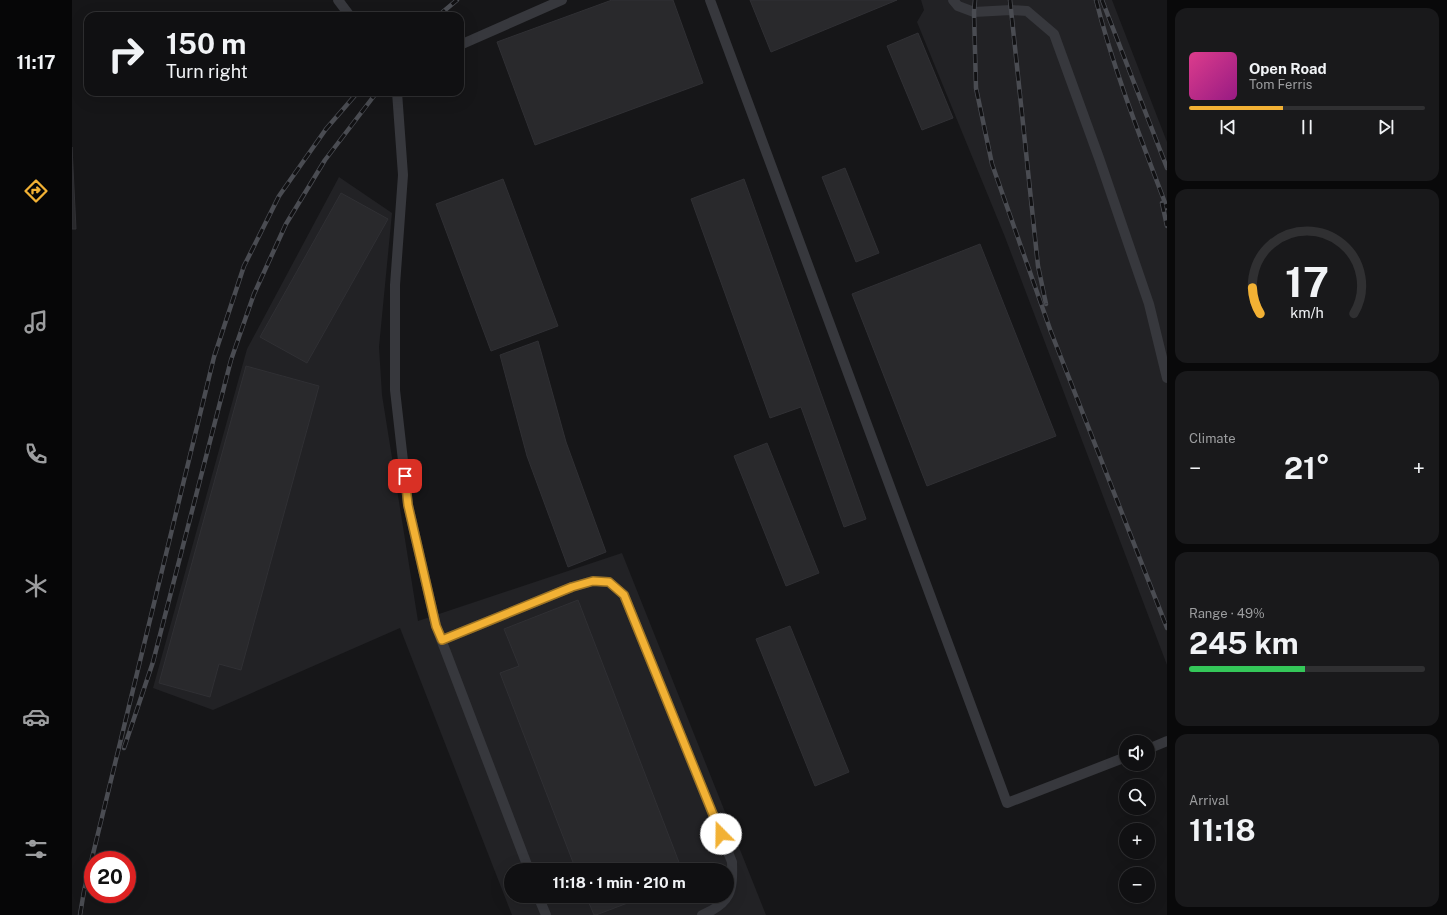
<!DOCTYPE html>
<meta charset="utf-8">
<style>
:root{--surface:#101012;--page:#19191b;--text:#f1f3f6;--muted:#9c9d9f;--line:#303032;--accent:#f2b134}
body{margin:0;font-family:"Public Sans",sans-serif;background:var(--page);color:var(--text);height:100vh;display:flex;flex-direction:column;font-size:15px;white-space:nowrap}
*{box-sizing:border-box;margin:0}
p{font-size:13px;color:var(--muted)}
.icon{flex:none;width:22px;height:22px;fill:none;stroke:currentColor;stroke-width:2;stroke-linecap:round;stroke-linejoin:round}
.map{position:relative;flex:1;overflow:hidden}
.details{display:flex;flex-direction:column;gap:8px;padding:8px;background:#09090a;width:280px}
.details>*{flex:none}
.hud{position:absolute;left:12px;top:12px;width:380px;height:84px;border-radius:12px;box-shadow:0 4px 16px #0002,0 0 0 1px var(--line);background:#101012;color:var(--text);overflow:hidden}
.controls{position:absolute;left:1047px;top:735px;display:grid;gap:8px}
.controls a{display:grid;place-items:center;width:36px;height:36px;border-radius:50%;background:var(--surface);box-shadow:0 4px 16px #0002,0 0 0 1px var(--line);font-size:20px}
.speed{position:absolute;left:12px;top:851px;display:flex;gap:8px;font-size:20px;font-weight:700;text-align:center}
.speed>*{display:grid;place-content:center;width:52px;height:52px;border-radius:50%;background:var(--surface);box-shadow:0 4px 16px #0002,0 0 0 1px var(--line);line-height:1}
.speed .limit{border:6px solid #d22;background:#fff;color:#111}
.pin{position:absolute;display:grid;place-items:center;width:34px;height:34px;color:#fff;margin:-17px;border-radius:8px;box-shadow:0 2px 6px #0006}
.me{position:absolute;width:44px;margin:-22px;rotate:338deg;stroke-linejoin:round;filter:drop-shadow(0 0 3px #0008)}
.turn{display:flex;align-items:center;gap:14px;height:84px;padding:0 16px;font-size:18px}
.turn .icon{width:52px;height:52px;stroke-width:2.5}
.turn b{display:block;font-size:28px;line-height:34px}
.big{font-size:30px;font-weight:700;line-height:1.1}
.details .tile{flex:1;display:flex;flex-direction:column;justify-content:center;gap:6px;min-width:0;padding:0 14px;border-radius:12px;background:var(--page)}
.details .dial{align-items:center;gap:0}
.dial svg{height:104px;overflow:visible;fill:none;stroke:var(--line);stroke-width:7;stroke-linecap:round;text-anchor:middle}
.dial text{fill:var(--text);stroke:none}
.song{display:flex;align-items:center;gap:12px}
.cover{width:48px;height:48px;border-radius:6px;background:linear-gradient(135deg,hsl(330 70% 55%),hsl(310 70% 35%))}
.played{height:4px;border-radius:2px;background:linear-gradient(90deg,var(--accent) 40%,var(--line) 40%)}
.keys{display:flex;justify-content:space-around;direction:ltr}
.heat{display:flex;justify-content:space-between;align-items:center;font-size:22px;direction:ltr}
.charge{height:6px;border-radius:3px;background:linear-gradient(90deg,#34c759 49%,var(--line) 0)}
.trip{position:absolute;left:432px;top:863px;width:230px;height:40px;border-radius:20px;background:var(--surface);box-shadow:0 4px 16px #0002,0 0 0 1px var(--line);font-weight:700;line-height:40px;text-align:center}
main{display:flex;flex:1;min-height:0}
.tabs{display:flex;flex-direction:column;width:72px;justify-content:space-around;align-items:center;background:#060607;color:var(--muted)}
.tabs .icon{width:28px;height:28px}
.tabs .active{color:var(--accent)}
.tabs b{font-size:18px;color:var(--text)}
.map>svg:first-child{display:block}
.built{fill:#222225;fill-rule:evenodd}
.building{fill:#29292c;stroke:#303034}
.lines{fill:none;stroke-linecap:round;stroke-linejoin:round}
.service{stroke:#37383d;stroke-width:10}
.rail-casing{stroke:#4a4c52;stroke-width:4.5}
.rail{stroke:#111113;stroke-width:3;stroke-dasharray:9;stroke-linecap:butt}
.route-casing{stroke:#9d7322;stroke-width:10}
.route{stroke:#f2b134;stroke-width:7}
</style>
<main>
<nav class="tabs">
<b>11:17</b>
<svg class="icon active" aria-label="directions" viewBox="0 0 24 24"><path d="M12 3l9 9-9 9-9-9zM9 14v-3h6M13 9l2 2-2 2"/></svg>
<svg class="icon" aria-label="music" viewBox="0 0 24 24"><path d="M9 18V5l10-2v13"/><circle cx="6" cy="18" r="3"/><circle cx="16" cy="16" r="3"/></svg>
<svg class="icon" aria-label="phone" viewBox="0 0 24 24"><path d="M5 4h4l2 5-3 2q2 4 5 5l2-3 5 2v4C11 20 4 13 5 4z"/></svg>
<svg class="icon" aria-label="climate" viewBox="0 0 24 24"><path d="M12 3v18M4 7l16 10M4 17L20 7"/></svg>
<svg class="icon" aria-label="car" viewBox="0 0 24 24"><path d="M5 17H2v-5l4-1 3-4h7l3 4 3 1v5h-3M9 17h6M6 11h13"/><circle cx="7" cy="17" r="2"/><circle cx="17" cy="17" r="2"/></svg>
<svg class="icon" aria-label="filters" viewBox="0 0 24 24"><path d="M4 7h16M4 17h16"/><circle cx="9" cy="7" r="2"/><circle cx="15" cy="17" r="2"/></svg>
</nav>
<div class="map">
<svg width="1095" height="915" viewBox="0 0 1095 915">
<rect width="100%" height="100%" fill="#161618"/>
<path class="built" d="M849,0h191l55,142v523l-162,-428 -88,-215 7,-12z
M267,177l53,36 -13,134 3,48 36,226 204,-68 144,362h-254l-112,-287 -187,82 -60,-22 94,-339zM439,870h216v26h-216z"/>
<path class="building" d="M540,0h61l30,83 -168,62 -38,-103z
M678,0h147l-126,52z
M846,33l35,85 -31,12 -35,-84z
M0,147l4,82h-4z
M773,168l34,85 -23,9 -34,-85z
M431,179l55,147 -67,25 -55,-147z
M672,179l122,340 -22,8 -43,-120 -31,11 -79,-219z
M269,193l47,26 -81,144 -47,-26z
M908,244l76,192 -129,50 -75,-192z
M466,341l28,101 40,110 -38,15 -41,-111 -27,-101z
M174,366l73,20 -78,284 -22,-6 -9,33 -51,-14z
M695,443l52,130 -33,13 -52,-130z
M506,600l104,270h-106l-76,-197 19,-7 -15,-37z
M718,626l59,146 -34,14 -59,-147z
M514,896h60l-50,19h-2z"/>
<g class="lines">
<path class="service" d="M266,0l12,16
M638,0l297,803 119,-46
M881,0l5,6 16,6 37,-2 16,1 27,23 45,124 50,146 18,74
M388,45l102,-45
M325,92l6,83 -8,110v105l13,115 28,121 93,244
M370,640l130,-53 21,-6 16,1 15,13 108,267c1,29 -1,41 -30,53
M1076,749l19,-8
M466,896l8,19"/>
<defs>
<path id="rail" d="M903,0l-1,12 2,76 16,76 59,168 116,296
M938,0l28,266 8,38
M1024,0c18,71 45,139 71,208
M1030,0l65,168
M366,16l19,-16
M1090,203l5,23
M52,748l29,-86 78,-302 23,-66 32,-70 39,-64 52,-68
M8,915l4,-24 130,-534 30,-91 35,-70 47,-67 32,-37"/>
</defs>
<use href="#rail" class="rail-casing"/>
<use href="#rail" class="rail"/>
</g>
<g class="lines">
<defs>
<path id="route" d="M333,476l3,29 28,121 6,14 130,-53 21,-6 16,1 15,13 97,239"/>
</defs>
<use href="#route" class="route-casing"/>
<use href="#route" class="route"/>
</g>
</svg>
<div class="controls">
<a><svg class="icon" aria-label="sound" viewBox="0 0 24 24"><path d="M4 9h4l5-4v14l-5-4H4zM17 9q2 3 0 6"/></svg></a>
<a><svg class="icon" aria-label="search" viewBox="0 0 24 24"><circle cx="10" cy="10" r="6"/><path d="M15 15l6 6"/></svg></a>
<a>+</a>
<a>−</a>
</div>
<div class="speed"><div class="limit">20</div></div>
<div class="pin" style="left:333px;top:476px;background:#d93025"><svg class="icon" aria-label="arrive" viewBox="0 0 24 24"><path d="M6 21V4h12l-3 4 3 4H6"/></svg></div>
<svg class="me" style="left:649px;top:834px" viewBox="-20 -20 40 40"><circle r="19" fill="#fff"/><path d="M0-13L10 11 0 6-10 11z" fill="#f2b134"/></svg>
<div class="trip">11:18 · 1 min · 210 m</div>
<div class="hud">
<div class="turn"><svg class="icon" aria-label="right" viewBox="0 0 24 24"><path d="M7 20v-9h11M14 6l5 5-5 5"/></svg><div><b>150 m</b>Turn right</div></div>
</div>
</div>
<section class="details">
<div class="tile">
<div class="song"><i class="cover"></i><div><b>Open Road</b><p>Tom Ferris</p></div></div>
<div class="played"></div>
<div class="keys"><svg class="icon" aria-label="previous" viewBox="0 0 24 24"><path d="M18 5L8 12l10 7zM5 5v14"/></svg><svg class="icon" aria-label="pause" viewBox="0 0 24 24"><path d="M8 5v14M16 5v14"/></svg><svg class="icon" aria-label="next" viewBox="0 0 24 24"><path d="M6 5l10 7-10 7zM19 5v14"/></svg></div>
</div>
<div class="tile dial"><svg viewBox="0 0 100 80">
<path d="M14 69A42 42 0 1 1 86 69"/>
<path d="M14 69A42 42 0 0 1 8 49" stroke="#f2b134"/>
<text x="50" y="56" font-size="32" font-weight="700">17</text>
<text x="50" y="72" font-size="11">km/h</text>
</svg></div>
<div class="tile"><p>Climate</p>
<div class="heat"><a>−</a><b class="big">21°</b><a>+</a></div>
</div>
<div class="tile"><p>Range · 49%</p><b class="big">245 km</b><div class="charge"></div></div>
<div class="tile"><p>Arrival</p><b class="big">11:18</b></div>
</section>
</main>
